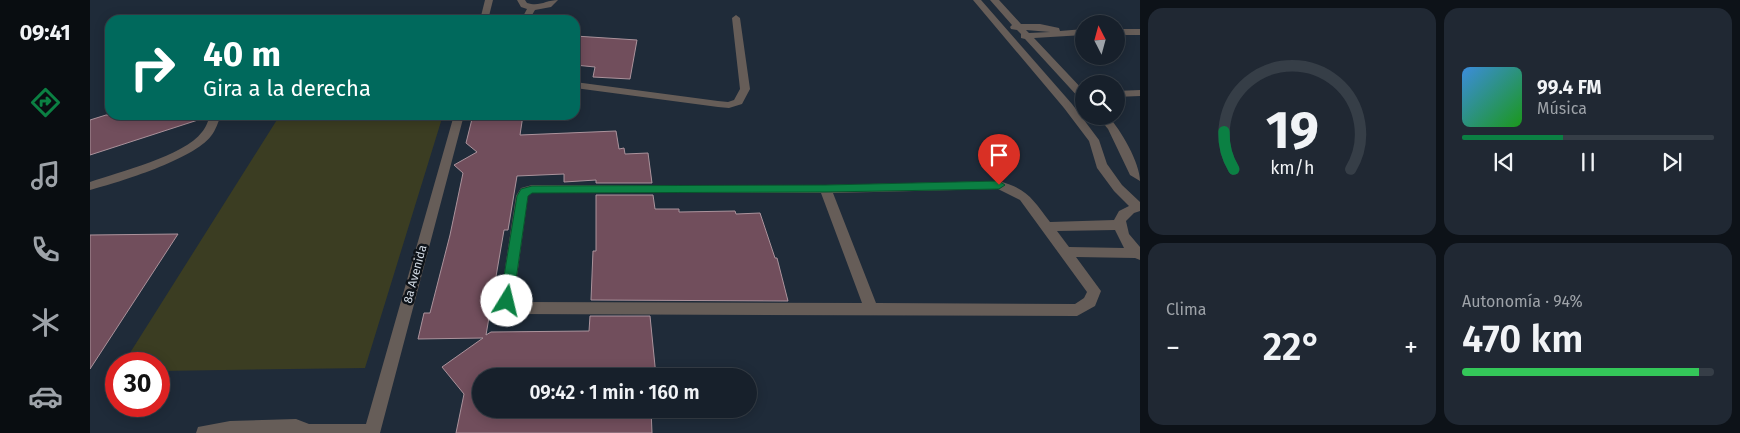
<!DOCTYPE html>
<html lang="es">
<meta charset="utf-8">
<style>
:root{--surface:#17202b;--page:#202833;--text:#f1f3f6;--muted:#9ea3a9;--line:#363e47;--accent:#0b8043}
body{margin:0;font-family:"Fira Sans",sans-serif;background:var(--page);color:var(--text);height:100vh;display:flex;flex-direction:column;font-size:19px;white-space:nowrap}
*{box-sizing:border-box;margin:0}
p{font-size:16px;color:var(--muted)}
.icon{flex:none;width:28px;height:28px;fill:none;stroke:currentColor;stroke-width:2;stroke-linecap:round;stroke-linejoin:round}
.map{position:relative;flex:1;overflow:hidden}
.side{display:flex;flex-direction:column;gap:8px;padding:8px;background:#0d1218;width:600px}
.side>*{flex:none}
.banner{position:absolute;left:15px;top:15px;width:475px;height:105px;border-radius:15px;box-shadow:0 2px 12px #0003,0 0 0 1px var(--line);background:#00695c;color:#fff;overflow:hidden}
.needle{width:32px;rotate:354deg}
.tools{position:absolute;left:985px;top:15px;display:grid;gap:10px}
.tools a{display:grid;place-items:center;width:50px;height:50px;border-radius:50%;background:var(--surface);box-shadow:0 2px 12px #0003,0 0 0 1px var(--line);font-size:25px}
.speed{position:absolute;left:15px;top:352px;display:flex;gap:10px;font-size:25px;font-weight:700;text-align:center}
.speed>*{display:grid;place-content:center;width:65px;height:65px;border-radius:50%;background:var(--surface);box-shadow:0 2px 12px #0003,0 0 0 1px var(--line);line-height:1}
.speed .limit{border:8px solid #d22;background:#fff;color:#111}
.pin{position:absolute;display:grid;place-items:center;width:42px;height:42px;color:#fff;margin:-51px -21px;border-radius:50% 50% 50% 0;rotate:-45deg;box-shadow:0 0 5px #0007}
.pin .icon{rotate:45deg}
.me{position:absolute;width:55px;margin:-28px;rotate:9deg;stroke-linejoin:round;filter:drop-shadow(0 0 4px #0008)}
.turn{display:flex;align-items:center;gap:18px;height:105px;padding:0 15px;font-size:22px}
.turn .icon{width:65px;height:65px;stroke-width:2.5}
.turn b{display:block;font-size:35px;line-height:42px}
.big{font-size:38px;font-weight:600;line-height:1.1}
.side .card{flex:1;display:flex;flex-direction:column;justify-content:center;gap:8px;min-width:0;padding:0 18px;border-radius:15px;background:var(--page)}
.side .dial{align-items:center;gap:0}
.dial svg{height:130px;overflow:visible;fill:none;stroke:var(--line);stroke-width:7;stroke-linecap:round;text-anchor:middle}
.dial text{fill:var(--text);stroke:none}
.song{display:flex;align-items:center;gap:15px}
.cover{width:60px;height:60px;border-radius:8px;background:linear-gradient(135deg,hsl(210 70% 55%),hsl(120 70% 35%))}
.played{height:5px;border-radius:2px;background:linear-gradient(90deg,var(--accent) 40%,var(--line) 40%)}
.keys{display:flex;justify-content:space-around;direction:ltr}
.heat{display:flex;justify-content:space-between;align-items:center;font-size:28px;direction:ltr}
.charge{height:8px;border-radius:4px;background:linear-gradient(90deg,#34c759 94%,var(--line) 0)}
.side .tiles{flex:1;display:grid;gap:8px;grid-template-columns:repeat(2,1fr)}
.trip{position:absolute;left:382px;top:368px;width:285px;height:50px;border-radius:25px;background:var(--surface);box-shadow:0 2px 12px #0003,0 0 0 1px var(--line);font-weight:600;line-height:50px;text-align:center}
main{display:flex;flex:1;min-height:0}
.tab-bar{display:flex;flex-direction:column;width:90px;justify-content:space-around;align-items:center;background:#090d11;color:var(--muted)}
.tab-bar .icon{width:35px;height:35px}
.tab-bar .on{color:var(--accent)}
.tab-bar b{font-size:22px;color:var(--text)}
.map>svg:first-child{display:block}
.green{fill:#3b3d22}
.building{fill:#714e5c;stroke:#ab939c}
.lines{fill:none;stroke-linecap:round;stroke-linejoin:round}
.minor{fill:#665d58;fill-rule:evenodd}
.route{fill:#0b8043;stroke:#07532c}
.labels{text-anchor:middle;stroke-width:5;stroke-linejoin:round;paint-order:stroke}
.street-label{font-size:12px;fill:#d3dbe5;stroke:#0e1319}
</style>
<main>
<nav class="tab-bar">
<b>09:41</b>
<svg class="icon on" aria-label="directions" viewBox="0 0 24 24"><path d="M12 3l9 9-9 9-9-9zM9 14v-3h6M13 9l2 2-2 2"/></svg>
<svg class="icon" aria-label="music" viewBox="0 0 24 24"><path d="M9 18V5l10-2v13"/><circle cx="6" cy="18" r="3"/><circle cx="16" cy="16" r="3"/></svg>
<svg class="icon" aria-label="phone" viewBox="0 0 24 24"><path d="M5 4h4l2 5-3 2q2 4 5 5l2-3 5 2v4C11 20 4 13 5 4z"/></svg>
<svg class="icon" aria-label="climate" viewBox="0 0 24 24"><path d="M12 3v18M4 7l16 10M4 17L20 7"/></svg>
<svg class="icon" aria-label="car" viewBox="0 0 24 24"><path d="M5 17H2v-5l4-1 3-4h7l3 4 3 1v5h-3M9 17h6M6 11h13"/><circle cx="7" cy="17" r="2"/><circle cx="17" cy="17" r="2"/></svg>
</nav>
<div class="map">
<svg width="1050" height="433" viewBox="0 0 1050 433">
<rect width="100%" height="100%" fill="#1f2b39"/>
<path class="green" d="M190,115h163l-78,253 -206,3v-7h-36z"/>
<path class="building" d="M485,36l62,4 -7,39 -37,-2 2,-10 -20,-2z
M16,115h94l1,4 -111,36v-35z
M383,115h50l-3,20 96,-4 3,18 5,-1 1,6 23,-1 4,30h-56v-3l-32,2v-8l-47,2 -9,54h-4l-18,105 5,-3 98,-1 1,-15h60l6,60h-175v33h170l1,24h-196l8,-39 -22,-27 41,-29 -65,1 6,-26h6l20,-78 13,-62 -9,-8 23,-13 -11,-9z
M506,195h57l2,14h24v3l56,-1 1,3 24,-1 15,45h2l11,43 -197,-1 2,-49h3z
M88,234l-88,135v-134z"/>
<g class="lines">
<path class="minor" d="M395,0h8l-5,20h-8z
M427,0h8l2,3c13,4 19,-3 31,-3l-7,7 -16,3 -6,10h-8l6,-11 -6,-2z
M883,0h8l91,104 27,36 8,24 15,21 18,17v9l-6,2 -8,8 3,13 11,13v13l-5,-2 -59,-1 25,34 -6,15 -18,10 -560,-2 -15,-9 -2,-4 16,-105 5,-8 11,-3h293l174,-4c29,8 34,19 51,41l64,-2 5,-9 10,-5 -15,-15 -17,-23 -8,-27 -25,-33zM908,189l22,11 67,92 -3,6 -9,6 -199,-1 -43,-110zM442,193h289l41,110 -342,-1 -6,-4 14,-102zM1025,230l9,18 -55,-1 -12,-16z
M900,0h9l22,24h19l19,4 1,3 24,-2v6l-50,3 50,53v9l-4,-1 -55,-60 -4,-1v-4l-4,-4 -6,-1 -1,-2 2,-2zM936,30l24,2 -21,1z
M646,15l4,3 10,71 -8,15 -13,4 -11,-1 -143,-19v-6l143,19 10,1 6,-2 6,-11 -8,-71z
M1026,29h24v6h-24z
M1050,90v6l-24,1v-6z
M121,115h10c-3,7 -5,15 -10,21 -17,23 -91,46 -121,54v-8c29,-10 94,-26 112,-50 4,-4 6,-12 9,-17z
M364,115h10l-84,318h-184l2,-6 32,-6 66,-2 13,5h57z
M1007,116h11c13,14 32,47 32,65l-10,-6 -22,-46z"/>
</g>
<path class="route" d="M909,181l6,4 -6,4 -173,3 -294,1 -4,3 -15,105 -2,4 -4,1 -5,-1 -2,-4 17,-105 4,-7 11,-3 294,-1z"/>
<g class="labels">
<g class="street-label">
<text transform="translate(325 274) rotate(-75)" y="4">8a Avenida</text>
</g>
</g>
</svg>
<div class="tools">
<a><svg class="needle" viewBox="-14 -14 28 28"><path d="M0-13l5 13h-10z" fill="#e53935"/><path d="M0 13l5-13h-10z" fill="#9ea3a9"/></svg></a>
<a><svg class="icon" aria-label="search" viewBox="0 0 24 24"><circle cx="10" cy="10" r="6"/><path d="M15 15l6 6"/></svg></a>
</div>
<div class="speed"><div class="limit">30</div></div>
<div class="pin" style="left:909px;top:185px;background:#d93025"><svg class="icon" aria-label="arrive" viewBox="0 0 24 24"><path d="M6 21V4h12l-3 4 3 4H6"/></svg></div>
<svg class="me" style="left:417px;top:301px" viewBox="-20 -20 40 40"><circle r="19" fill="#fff"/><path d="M0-13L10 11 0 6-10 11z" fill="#0b8043"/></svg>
<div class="trip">09:42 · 1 min · 160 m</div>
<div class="banner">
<div class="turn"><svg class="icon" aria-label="right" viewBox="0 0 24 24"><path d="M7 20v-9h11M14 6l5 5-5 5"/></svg><div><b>40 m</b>Gira a la derecha</div></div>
</div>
</div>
<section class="side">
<div class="tiles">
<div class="card dial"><svg viewBox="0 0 100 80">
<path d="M14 69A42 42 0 1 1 86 69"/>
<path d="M14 69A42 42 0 0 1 8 46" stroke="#0b8043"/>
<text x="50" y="56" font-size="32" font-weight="700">19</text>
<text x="50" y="72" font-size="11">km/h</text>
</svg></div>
<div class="card">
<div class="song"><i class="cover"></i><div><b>99.4 FM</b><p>Música</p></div></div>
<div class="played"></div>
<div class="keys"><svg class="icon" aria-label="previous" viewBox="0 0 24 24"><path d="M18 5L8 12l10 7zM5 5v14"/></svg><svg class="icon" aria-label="pause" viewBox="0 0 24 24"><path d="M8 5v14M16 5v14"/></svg><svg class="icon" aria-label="next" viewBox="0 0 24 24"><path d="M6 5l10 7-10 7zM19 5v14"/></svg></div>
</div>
<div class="card"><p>Clima</p>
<div class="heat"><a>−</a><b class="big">22°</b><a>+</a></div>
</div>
<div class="card"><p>Autonomía · 94%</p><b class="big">470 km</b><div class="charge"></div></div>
</div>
</section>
</main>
